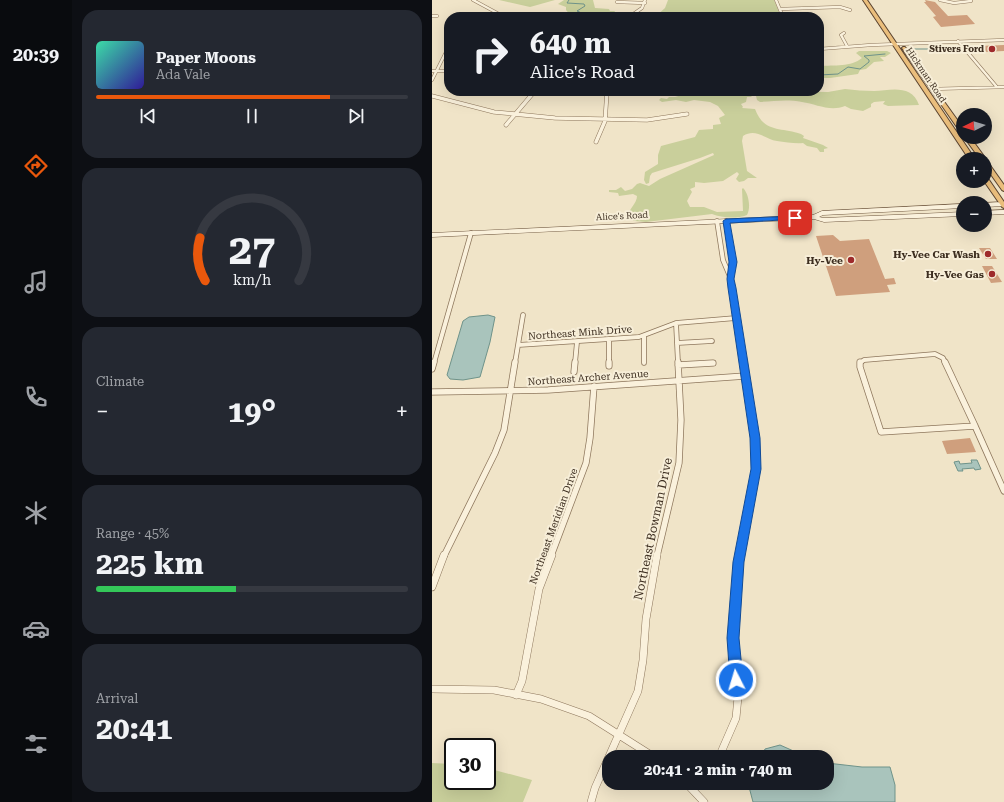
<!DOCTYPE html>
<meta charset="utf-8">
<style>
:root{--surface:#171b24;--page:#242831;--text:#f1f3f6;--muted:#9ea1a6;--line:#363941;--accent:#ea580c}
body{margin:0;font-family:"Roboto Serif",serif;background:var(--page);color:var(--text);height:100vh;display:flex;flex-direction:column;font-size:15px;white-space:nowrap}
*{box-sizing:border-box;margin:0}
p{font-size:13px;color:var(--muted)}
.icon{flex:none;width:22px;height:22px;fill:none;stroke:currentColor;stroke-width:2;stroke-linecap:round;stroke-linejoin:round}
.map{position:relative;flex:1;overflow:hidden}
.sheet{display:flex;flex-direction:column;gap:10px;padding:10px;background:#0d0f14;width:360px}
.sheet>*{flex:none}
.hud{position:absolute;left:12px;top:12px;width:380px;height:84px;border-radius:16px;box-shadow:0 4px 16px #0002;background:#171b24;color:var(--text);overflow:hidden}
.needle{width:26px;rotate:265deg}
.controls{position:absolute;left:524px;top:108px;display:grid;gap:8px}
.controls a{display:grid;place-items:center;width:36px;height:36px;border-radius:50%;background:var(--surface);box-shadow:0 4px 16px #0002;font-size:20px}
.speed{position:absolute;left:12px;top:738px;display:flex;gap:8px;font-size:20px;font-weight:700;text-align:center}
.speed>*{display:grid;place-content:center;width:52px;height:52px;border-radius:50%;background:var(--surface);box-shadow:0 4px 16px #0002;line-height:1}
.speed .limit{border:2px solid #111;border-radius:6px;background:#fff;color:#111}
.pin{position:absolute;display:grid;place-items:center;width:34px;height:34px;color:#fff;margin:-17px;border-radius:8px;box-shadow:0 2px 6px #0006}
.me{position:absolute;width:44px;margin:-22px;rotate:355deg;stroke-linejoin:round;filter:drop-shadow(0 0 3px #0008)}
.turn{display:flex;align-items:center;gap:14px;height:84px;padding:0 20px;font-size:18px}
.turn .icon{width:52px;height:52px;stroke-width:2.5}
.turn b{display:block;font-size:28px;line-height:34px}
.big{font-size:30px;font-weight:700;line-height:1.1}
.sheet .tile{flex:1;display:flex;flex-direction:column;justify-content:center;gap:6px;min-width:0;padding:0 14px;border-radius:16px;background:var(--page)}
.sheet .dial{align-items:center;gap:0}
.dial svg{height:104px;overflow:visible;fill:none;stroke:var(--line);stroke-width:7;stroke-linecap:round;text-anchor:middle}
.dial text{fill:var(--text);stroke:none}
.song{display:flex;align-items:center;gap:12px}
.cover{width:48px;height:48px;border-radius:6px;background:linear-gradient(135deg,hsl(160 70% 55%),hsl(250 70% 35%))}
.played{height:4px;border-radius:2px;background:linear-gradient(90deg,var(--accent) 75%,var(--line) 75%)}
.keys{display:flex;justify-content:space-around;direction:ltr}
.heat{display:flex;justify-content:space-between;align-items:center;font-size:22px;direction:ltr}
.charge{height:6px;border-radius:3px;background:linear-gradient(90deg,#34c759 45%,var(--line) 0)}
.trip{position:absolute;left:170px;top:750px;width:232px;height:40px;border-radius:16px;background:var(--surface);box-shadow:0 4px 16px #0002;font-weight:700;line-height:40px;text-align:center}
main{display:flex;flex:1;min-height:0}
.dock{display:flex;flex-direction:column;width:72px;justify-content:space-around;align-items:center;background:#090b0e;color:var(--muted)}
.dock .icon{width:28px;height:28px}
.dock .selected{color:var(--accent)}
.dock b{font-size:18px;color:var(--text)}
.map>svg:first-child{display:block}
.green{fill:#c9cf9b}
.water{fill:#a9c4bc;stroke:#6f938a}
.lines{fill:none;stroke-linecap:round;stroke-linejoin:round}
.stream{stroke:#6f938a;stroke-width:1}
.building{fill:#cf9f7d}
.minor-far4-casing{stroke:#8d765c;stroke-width:3.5}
.minor-far3-casing{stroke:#8d765c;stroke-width:4.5}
.minor-far2-casing{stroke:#8d765c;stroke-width:5.5}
.minor-far1-casing{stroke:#8d765c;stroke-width:7}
.minor-casing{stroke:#8d765c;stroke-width:8}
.secondary-casing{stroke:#6f573f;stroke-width:1}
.trunk-casing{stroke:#5b4430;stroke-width:2}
.minor-far4{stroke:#faf1dc;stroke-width:2.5}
.minor-far3{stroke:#faf1dc;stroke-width:3.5}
.minor-far2{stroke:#faf1dc;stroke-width:4}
.minor-far1{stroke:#faf1dc;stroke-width:5.5}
.minor{stroke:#faf1dc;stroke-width:7}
.secondary{fill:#faf1dc;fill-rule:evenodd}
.trunk{fill:#eabe7c;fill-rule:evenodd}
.route{fill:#1a73e8;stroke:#114b97}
.poi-dot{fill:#9e2a2b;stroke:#f7eed8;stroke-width:1.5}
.labels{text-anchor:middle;stroke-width:4;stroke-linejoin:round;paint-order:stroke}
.far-poi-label{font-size:9px;font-weight:bold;fill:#3d2e20;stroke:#f7eed8;text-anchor:end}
.far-street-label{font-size:9px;fill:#3d2e20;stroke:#f7eed8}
.poi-label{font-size:10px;font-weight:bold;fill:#3d2e20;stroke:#f7eed8;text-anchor:end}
.street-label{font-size:10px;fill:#3d2e20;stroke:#f7eed8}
.near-street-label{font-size:12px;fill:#3d2e20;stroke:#f7eed8}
</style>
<main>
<nav class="dock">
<b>20:39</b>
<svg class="icon selected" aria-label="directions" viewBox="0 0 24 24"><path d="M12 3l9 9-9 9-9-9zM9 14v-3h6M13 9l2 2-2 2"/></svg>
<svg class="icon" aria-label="music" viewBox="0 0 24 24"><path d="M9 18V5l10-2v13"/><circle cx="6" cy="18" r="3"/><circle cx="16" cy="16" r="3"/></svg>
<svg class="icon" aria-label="phone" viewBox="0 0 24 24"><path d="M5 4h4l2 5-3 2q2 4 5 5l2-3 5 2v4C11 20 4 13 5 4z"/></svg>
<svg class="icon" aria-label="climate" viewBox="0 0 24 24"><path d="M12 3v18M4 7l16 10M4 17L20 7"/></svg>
<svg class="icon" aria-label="car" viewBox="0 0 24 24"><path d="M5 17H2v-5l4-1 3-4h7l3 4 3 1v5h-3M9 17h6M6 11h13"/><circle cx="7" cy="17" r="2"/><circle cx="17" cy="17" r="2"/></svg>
<svg class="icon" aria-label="filters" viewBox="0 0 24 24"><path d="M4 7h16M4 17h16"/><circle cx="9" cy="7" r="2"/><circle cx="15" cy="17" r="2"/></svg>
</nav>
<section class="sheet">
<div class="tile">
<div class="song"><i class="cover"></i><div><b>Paper Moons</b><p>Ada Vale</p></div></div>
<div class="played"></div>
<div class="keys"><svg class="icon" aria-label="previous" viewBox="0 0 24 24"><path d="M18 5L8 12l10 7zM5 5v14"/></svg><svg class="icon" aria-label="pause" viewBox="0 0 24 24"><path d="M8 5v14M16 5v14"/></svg><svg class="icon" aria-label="next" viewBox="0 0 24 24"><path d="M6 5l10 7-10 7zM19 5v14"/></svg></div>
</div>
<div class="tile dial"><svg viewBox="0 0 100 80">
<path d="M14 69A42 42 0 1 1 86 69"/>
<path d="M14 69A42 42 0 0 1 10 36" stroke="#ea580c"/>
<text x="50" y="56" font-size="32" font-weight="700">27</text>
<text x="50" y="72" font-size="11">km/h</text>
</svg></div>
<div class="tile"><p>Climate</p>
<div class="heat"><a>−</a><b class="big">19°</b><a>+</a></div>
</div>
<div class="tile"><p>Range · 45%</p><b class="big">225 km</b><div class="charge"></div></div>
<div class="tile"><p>Arrival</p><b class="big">20:41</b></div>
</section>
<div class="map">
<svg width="572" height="802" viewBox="0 0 572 802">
<rect width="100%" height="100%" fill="#f0e4c8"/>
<path class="green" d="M67,0h56l-25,7z
M132,0h29l2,8 14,1 1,2h5l-1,2 7,-1 4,3 -2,2h-51l-6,-7v-3l-8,-3z
M236,0h106l7,17h-126l10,-9z
M427,51h28l4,2 -6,4h-5l4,4 -10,1 -8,7 -6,1 -2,4 -28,4h-11v-11l1,-1c14,-1 31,1 42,-8l-6,-5z
M413,89c10,1 19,2 29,2 17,-1 38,-7 45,14l-31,1 -5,-2 2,-3 -11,1 -3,2v3l-8,4 -12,-2 -6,-3c-15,6 -29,-2 -43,-4 -14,-3 -28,-1 -42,0l-3,-2 -1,-4 3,-3 8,-2 61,1z
M251,91h35l10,4h15l2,-4h5l-1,3 3,3h-5l-1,5 -5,2 2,3 -1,1 13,1c9,24 25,18 46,25l3,2 -1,2 20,7 5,3 -4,1v3h-4l-3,-4 -10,-2 -4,-3c-7,1 -18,-1 -26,-2 -12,-2 -21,-13 -34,-5l-1,5 5,30 10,7h-9l-4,3 -5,1 -3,-3 3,-5 -2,-2 -14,9 -19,2 -9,-1v5l-5,2 2,3 -5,9 3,6h14l13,5 26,-1 -1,-22 1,-1c6,6 8,20 4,27 -11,4 -25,3 -35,-1l-66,8 -11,-1 -7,-3c-1,-8 9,-14 9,-22l-4,-2 -14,2 -1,-3 -9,-1v-2h7l5,-3 4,4 7,-2 5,-5 3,-1 9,3 11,-7 54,-24 -1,-2 -13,5 -48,15 -2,3 -1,7 -3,1 -2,-4 1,-8 13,-8v-9l3,-9 34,-9 4,-7 14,-1v-4l8,-1 -2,-6 6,-3 -7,-9 -8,-4 -16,-2 -8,2 -10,-2 -14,2 -3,-2 2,-2 6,1 2,-2h6l10,-3z
M0,763l21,1v17h34v-13l45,12 -9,22h-91z"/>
<path class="water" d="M56,315l7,2 -5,25 -10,35 -17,3 -13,-1 -3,-4 16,-54 6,-4z
M539,460h6l4,9 -6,1 -1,-2 -12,1 1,2h-5l-4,-9 5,-1 1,3 12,-1z
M348,745l27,12h-46l4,-8z
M395,763l35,4h28l5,18v17h-142l-5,-19h79z"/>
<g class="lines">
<path class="stream" d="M137,0l-2,3 17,1 1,2 -8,5 14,6
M161,17l13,-3 7,2
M482,49h38
M387,75l19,-1 10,-7 12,2 9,-7v-2l-5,-4 21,-2"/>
</g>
<path class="building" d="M493,0l10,2 13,14 19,-1 8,9 -34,3 -8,-10 3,-1 -12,-14h2z
M572,45v6l-21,1 -5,-6z
M401,235l7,6 29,-2 16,40 9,-1 2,6 -9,1 3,7 -54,4 -20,-60z
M547,248h11l7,11h-11z
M550,266h10l10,16 -11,1z
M538,438l6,14 -29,2 -5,-13z"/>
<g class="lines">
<defs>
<path id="minor-far4" d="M41,0l26,14 12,1
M344,0l7,17
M508,0l14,3 17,-2
M185,2l28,1
M348,9l60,-2 10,3
M0,16h5
M197,17l13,-9 3,-8
M412,33l-3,2 6,11
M526,41l38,45
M387,49l52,-4 133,-5
M0,71h17
M0,80l17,-34
M500,89l72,-2
M101,93l2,-2
M138,93l58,-2
M175,93v-2"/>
<path id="minor-far3" d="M138,93l17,-1
M0,96l62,16 61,6 92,2 40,-6
M74,125l28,-33
M164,142l9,-21 2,-29"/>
<path id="minor-far2" d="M285,221l6,39 8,19 13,84
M294,221l7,41 -2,16
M244,323l2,40
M212,336v27
M177,340v23
M245,343l35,-2
M86,345l121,-8 37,-14 60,-5
M2,363l37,-130
M83,363l8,-48
M143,363l2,-21
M277,363h4
M428,363l4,-3 71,-6 8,4 2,5"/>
<path id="minor-far1" d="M177,362v4
M428,362v5l21,65 94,-6
M513,362l30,64
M246,365l35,-2
M0,369l2,-7
M142,372l1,-10
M0,392l116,-2 197,-14
M543,426l29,65
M12,556l51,-103 9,-23 11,-68
M119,556l35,-93 4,-25 4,-52
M225,556l22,-93 2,-43 -3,-58
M307,556l17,-87 -1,-31 -11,-76"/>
<path id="minor" d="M0,587l12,-32
M304,680h14
M0,689l62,1 47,9 48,17 65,41
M84,695l6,-14 17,-92 13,-34
M287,757l17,-39 2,-21 -5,-60 6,-82
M254,783l18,19
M260,789l4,-6
M159,802l4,-14 43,-97 5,-31 3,-41 11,-64"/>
<path id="secondary" d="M572,202v4l-19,1v-4z
M531,204v4l-140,7 -4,2 5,1 139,-6v4l-139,6 -10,-3 -382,18v-4l381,-18 9,-4z
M572,210v4l-19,1v-4z"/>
<path id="trunk" d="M431,0h4l108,159h-6z
M471,47h2l58,81v6l-2,-1 -59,-85z
M532,137h6l16,22 -1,1 -5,-1z
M553,160l2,1 17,24v6l-2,-1 -17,-24z
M553,176l2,1 17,25v6l-2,-1 -18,-26z"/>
</defs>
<use href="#minor-far4" class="minor-far4-casing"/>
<use href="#minor-far3" class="minor-far3-casing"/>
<use href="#minor-far2" class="minor-far2-casing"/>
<use href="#minor-far1" class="minor-far1-casing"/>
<use href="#minor" class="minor-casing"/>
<use href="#secondary" class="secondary-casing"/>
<use href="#trunk" class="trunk-casing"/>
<use href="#minor-far4" class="minor-far4"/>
<use href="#minor-far3" class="minor-far3"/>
<use href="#minor-far2" class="minor-far2"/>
<use href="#minor-far1" class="minor-far1"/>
<use href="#minor" class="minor"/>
<use href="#secondary" class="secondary"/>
<use href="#trunk" class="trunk"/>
</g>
<path class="route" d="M363,216h3v3l-68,4 7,39 -3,17 2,9 24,150 1,31 -17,93 -5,76 4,42 -2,5 -5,2 -4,-2 -2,-5 -3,-42 6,-76 18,-93 -1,-31 -22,-150 -1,-9 2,-17 -6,-41 3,-2z"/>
<g class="poi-dot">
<circle cx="560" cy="49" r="4"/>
<circle cx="556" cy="254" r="4"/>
<circle cx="419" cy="260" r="4"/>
<circle cx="560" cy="274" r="4"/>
</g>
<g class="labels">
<g class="far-poi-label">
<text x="552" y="52">Stivers Ford</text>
</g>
<g class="far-street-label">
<text transform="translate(494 75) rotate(56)" y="3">Hickman Road</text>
<text transform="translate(190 216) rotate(-3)" y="3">Alice's Road</text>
</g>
<g class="poi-label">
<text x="548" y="258">Hy-Vee Car Wash</text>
<text x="411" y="264">Hy-Vee</text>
<text x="552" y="278">Hy-Vee Gas</text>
</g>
<g class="street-label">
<text transform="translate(148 332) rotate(-4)" y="4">Northeast Mink Drive</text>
<text transform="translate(156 377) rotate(-4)" y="4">Northeast Archer Avenue</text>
<text transform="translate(121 526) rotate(-70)" y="4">Northeast Meridian Drive</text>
</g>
<g class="near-street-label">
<text transform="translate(221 529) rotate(-78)" y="4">Northeast Bowman Drive</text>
</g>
</g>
</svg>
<div class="controls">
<a><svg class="needle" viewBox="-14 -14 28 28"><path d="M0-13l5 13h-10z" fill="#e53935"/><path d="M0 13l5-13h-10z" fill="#9ea1a6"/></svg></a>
<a>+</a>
<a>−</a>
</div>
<div class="speed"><div class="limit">30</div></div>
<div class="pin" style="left:363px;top:218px;background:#d93025"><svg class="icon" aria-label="arrive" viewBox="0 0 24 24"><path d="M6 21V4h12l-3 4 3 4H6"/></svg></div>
<svg class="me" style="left:304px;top:680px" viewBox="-20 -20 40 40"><circle r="17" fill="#1a73e8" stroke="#fff" stroke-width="3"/><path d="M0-11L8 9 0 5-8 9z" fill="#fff"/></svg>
<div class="trip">20:41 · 2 min · 740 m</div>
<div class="hud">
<div class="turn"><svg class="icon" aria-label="right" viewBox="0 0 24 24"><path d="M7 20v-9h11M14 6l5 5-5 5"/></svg><div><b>640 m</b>Alice's Road</div></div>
</div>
</div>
</main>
